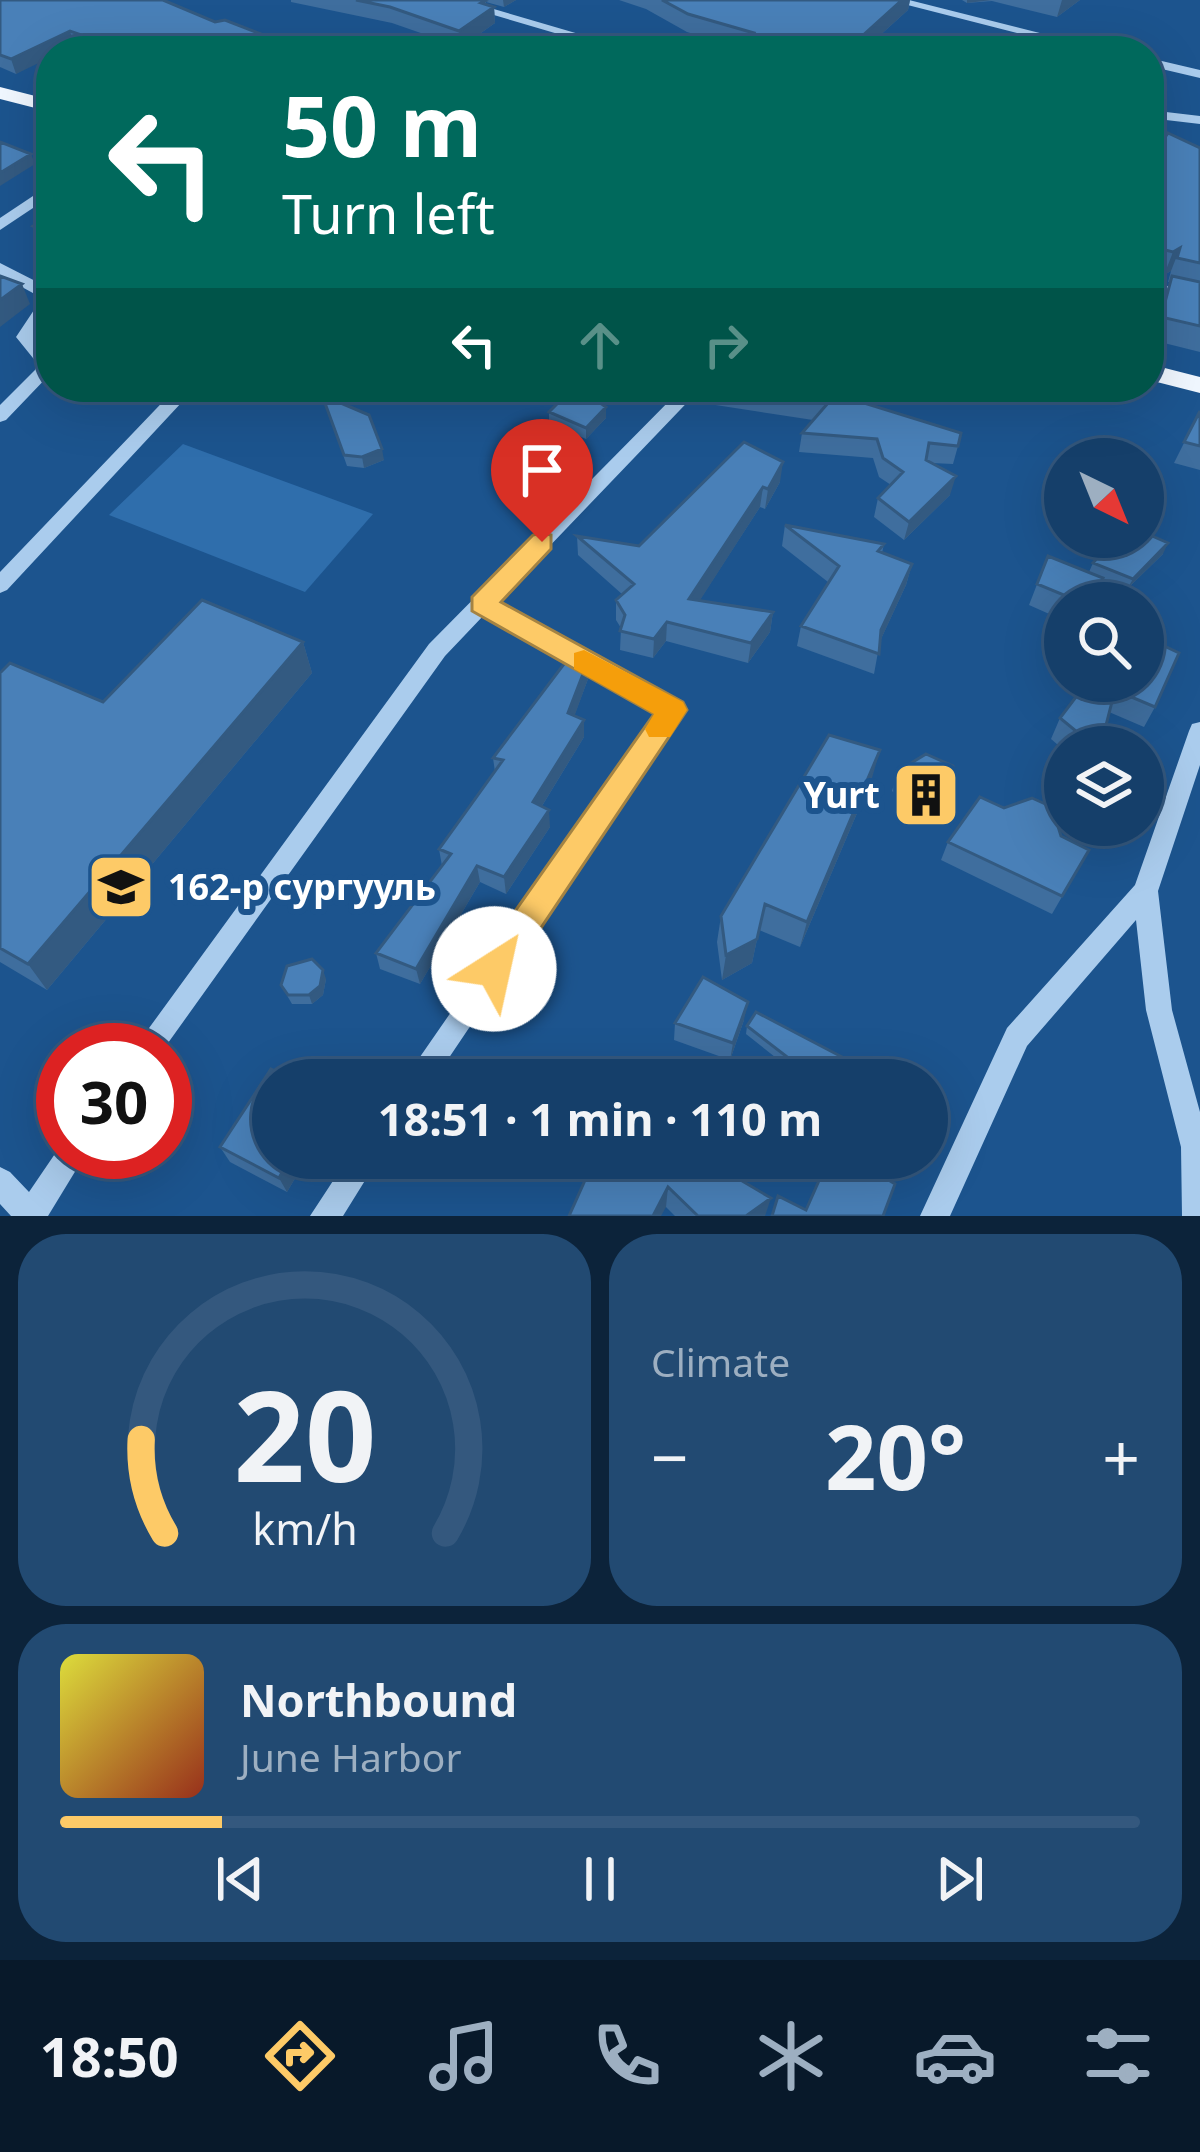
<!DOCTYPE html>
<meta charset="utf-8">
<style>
:root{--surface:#153f6a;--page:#224a72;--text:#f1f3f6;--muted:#9dafc1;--line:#34587e;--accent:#fdca67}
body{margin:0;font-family:"Noto Sans",sans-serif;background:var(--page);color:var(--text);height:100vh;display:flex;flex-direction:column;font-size:45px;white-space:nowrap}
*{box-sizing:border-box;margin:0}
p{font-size:39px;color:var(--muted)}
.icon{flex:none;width:66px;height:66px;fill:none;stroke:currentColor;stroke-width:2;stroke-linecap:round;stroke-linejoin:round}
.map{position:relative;height:1216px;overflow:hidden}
.details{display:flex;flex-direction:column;gap:18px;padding:18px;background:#0c233a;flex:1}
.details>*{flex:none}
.hud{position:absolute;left:36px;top:36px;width:1128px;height:366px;border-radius:48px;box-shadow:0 12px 48px #0002,0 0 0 3px var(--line);background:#00695c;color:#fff;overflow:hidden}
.needle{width:78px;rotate:137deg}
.tools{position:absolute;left:1044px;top:438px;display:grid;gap:24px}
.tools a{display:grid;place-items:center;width:120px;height:120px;border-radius:50%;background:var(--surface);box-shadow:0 12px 48px #0002,0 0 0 3px var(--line);font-size:60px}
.speed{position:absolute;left:36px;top:1023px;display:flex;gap:24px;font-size:60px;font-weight:700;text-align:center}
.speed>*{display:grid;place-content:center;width:156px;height:156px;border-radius:50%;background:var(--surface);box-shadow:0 12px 48px #0002,0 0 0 3px var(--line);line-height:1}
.speed .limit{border:18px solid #d22;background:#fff;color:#111}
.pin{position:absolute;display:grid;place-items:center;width:102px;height:102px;color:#fff;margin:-123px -51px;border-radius:50% 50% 50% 0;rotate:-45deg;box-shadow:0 0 12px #0007}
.pin .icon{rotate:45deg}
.me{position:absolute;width:132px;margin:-66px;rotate:35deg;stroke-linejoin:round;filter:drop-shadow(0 0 9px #0008)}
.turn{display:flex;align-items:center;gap:42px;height:252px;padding:0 48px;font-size:54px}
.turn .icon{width:156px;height:156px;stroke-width:2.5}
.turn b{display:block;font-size:84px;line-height:102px}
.lanes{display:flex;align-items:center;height:114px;padding:0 48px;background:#0003;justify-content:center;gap:60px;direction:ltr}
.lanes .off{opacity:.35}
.big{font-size:90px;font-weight:700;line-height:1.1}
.details .tile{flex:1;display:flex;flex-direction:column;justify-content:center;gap:18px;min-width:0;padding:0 42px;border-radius:48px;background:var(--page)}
.details .dial{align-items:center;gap:0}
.dial svg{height:312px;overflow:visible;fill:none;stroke:var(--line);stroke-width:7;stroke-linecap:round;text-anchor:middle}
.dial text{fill:var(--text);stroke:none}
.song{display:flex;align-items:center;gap:36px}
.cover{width:144px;height:144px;border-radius:18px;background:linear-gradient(135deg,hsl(60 70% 55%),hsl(10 70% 35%))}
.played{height:12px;border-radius:6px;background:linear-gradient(90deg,var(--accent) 15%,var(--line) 15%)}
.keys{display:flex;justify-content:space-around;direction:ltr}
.heat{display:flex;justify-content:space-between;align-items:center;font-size:66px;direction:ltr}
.details .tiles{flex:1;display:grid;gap:18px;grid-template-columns:1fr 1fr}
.tile:last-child{grid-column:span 2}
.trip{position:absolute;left:252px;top:1059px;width:696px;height:120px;border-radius:60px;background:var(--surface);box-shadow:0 12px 48px #0002,0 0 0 3px var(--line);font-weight:700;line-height:120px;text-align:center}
.tabs{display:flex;height:192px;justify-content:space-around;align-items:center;background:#08192a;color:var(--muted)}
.tabs .icon{width:84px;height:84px}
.tabs .active{color:var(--accent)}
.tabs b{font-size:54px;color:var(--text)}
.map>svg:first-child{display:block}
.green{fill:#2f6eac}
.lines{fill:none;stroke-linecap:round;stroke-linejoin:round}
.minor{fill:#aacced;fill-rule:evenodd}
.major{fill:#f0f7ff;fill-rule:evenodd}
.wall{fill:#3f6e9e}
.shaded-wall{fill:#335a81}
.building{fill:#4980b8;stroke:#335a81;stroke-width:3}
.route{fill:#fdca67;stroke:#a48343;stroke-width:3}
.slow{fill:#f59e0b}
.labels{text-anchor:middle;stroke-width:12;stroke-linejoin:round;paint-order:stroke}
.poi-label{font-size:36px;font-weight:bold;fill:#fff;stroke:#1c548e;text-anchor:end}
</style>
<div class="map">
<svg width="1200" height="1216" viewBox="0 0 1200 1216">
<rect width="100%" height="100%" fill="#1c548e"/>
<path class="green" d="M183,444l190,70 -68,78 -196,-77z"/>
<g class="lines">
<path class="minor" d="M443,0h20l174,51h-21z
M888,0h21l202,51h-23z
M1149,58l51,12v8l-51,-12z
M1149,110l51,6v8l-51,-6z
M51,184v12l-51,34v-12z
M0,263l51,26v20l-17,28 17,20v16l-45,47 -6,2v-17l35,-35 2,-7 -21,-26 26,-39 -42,-23z
M1149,282l51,11v10l-51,-11z
M177,387h19l-189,203 -7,3v-21z
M683,387h19l-206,215 184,102 3,6 -249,370h-30l254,-367 -174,-98 -39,41 -282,394h-30l296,-406z
M1200,722v43l-42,126 14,119 28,102v104h-18l-1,-69 -35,-137 -10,-90 -109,126 -77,170h-30l87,-188 128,-143 54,-154 3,-7z
M63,1142v10h24l-39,64h-37l-11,-12v-37l10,5 19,20z
M348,1158h31l-36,58h-33z"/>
<path class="major" d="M0,87l51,13v12l-51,-13z
M1149,364l51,13v16l-51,-13z"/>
</g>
<path class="wall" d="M0,0l264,49 -4,2h-169l-17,-6 -11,6h-12l-35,23 -16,-7z
M291,0h225l-12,7 -18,-5v3l8,2 1,16 -34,24 -69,-24 -101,-21z
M619,0h291l-2,10 -41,37 -1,4h-118l-61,-19 -41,-23z
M962,0h118l-23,17 -65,-16 -25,2z
M1149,143l5,9 46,-4v204l-48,-12 18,-58h-2l3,-11 -7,4 -15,-4z
M51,215v35l-11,-5 -7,-19z
M710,387h148l14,18 86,41 -5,18 -21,-1 18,32 -46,45 -30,-23 4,-19 13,-13 -12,-8 -6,-19 -74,-6 3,-19 11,-13 -104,-16z
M322,395l62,65 -20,8 -17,-2z
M1200,411v59l-26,-7z
M549,412l57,6 -20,21 -37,-16z
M744,442l36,40 -15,27 -5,-2 -61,94 74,11 -3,20 -22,31 -82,-22 -13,17 -33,-8 1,-22 -5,-8v-20l7,-5 -45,-40 -1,-19 62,10z
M785,525l99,19 -2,9 30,11 -6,21 -26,56 -6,33 -77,-28 4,-20 27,-44 -46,-36z
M1104,537h39l20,17 -36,35 -25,-9 -10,23h-27v18l-36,-16 19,-49 41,16 4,-9 8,-9z
M303,642l9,31 -265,317 -47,-28v-289l103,29z
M588,661v18l-14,37 10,21 -42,69 8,21 -44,67 -26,-12 -60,102 -40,-15 -4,-16 66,-87 -3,-17 56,-77 -2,-14z
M1088,681h55l12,26 -11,20 -35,-15 -4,17 -9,18h-31v4l-14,-12 9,-21z
M898,771l59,27 -8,19 -36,-8 -21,-18z
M872,778l-72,169 -41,-17 -7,33 -30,17 -5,-38 4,-26z
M1004,808l85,42 -37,64 -111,-54 7,-18z
M326,979l-3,16 -11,9h-20l-11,-19z
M744,1020l-14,40 -56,-20 1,-17z
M747,1026l139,54h-82l-58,-46z
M220,1147l53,11h34l-20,34 -57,-30z
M682,1174l83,42h-90l-9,-9 -97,9z"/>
<path class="shaded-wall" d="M503,0h13l-12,7z
M902,0h8l-2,10 -41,37 -1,4h-9l2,-12z
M967,0h25l-25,3z
M1062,0h18l-23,17z
M485,1l1,11 8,-5 1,16 -34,24 -2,-16z
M70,31l4,14 -11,6h-12v6l-35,17 -5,-15z
M261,34l3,15 -4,2h-33z
M31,154l4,10 -35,22v-13z
M1180,248l-9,23 -7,4 9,-23z
M22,284l8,20 -30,23v-27z
M606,407v11l-20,21v-11z
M382,449l2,11 -20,8 -2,-11z
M783,462l-3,20 -15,27 3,-20z
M956,476l-6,19 -46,45 5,-18z
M763,487l-3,20 -72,112 1,-20z
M1168,543l-5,11 -36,35 6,-10z
M912,564l-6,21 -30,65 5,-20z
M773,612l-3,20 -22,31 3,-20z
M667,622l-1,19 -13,17 1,-19z
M303,642l9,31 -265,317 -19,-26z
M588,661v18l-19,52 -1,-18z
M584,720v17l-50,82 -1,-17z
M880,750l-8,28 -72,169 7,-25z
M549,810l1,17 -44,67 -2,-17z
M477,866l3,16 -60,102 -4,-15z
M759,930l-7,33 -30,17 4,-25z
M323,970l3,9 -3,16 -11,9 -3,-9z
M748,1002l-4,18 -14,40 3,-17z
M290,1158h17l-20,34 -8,-14z
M683,1158h8l-19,36 3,-20z
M668,1187l-2,20 -5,9h-8z
M771,1198l-6,18h-19z"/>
<path class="building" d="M0,0h163l52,22 10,-2 36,14 -34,17h-99l-58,-20 -59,28 -11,-4z
M356,0h126l3,1 -4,2 13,4 -35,24 -69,-24z
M662,0h240l-43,39 9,2 -10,10h-71l-38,-9 5,-9 -66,-19z
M1168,133l32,15v115l-23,-5 3,-10 -7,4 -24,-6v-103l5,9z
M0,142l31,12 -31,19z
M51,215v20l-18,-9z
M0,276l22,8 -22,16z
M1172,276l28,6v44l-39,-9z
M574,387h3l29,20 -20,21 -37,-16z
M721,387h133l20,7 -7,10 94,29 -3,13 -29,-3 -3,17 30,16 -47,46 -31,-24 25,-26 -20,-14 -6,-19 -75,-6 26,-30z
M322,395l47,20 13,34 -20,8 -18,-2z
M1200,411v35l-16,-4z
M744,442l39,20 -15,27 -5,-2 -74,112 84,13 -22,31 -84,-21 -13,17 -34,-8 5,-16 -9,-15 18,-16 -57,-48 62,10z
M785,525l99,19 -6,7 34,13 -31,66 -2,24 -78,-28 38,-60z
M1143,532l25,11 -35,36 -40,-16 11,-13 2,-13h37z
M1048,556l55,22 -13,25h-7l-46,-19z
M202,600l101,42 -275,322 -28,-16v-275l10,-10 93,39z
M1143,636l36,17 -24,54 -40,-17 -10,39 -28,3 -17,-14 28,-37h55z
M573,652l15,9 -20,52 16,7 -51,82 16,8 -45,67 -27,-11 -61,103 -40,-16 75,-99 -12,-5 64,-89 -10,-2z
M829,735l51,15 -73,172 -42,-18 -8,35 -31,16 -5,-39z
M926,754l27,12 4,32 -37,-8 -22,-19z
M980,797l24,11 28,-10 20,9 9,29 28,14 -27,46 -114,-54z
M312,959l11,11 -3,16 -11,9h-21l-7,-10 6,-19z
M703,977l45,25 -15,41 -58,-20z
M756,1012l130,68h-69l-70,-54z
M271,1069l25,11h-23v78h17l-11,20 -59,-31z
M595,1158h88l-8,16 57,1 39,23 -25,18h-48l-30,-29 -15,29h-84z
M829,1158h24l42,26 -12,32h-111l6,-20 28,14z"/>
<path class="route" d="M542,533l9,2v14l-50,53 182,100 4,8 -181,270 -12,5 -12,-5 -5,-11 5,-11 172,-244 -182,-103v-14l61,-62z"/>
<path class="slow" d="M584,650l99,52 4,8 -17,27h-21l-4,-8 9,-15 -80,-45v-16z"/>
<defs>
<symbol id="building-square" viewBox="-11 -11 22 22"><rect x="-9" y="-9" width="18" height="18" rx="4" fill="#fdca67" stroke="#1c548e"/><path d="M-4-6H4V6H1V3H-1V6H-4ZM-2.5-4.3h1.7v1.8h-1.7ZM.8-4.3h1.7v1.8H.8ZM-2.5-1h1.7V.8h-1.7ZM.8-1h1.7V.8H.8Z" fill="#111"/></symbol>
<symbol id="school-square" viewBox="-11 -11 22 22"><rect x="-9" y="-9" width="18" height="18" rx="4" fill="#fdca67" stroke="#1c548e"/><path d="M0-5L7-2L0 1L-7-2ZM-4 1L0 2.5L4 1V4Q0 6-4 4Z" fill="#111"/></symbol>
</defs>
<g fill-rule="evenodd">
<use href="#building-square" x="888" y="757" width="76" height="76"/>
<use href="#school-square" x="83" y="849" width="76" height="76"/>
</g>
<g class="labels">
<g class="poi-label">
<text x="880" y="808">Yurt</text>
<text x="168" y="900" text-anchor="start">162-р сургууль</text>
</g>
</g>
</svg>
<div class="tools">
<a><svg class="needle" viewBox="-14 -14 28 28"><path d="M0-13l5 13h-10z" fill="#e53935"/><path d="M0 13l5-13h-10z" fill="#9dafc1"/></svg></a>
<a><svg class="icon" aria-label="search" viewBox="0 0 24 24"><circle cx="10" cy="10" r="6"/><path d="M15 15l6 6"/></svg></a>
<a><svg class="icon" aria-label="layers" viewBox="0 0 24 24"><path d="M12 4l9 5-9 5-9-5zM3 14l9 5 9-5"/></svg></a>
</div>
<div class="speed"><div class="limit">30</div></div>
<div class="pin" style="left:542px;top:542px;background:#d93025"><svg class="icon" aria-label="arrive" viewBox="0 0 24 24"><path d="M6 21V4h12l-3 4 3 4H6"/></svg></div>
<svg class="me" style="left:494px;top:969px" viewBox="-20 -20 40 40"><circle r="19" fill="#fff"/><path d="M0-13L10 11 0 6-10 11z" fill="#fdca67"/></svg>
<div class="trip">18:51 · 1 min · 110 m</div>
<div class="hud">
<div class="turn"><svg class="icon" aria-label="left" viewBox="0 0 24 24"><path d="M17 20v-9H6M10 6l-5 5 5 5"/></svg><div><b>50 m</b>Turn left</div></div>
<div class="lanes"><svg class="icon" aria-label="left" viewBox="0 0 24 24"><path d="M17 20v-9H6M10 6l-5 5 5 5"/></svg><svg class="icon off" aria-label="ahead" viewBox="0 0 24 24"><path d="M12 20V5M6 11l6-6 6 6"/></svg><svg class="icon off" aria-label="right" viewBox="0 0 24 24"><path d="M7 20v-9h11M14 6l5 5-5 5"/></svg></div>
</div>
</div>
<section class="details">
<div class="tiles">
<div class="tile dial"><svg viewBox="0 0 100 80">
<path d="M14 69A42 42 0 1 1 86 69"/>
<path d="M14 69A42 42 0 0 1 8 45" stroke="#fdca67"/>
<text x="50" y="56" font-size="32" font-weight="700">20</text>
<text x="50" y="72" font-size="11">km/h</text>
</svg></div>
<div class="tile"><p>Climate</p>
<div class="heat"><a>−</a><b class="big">20°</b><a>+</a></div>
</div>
<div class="tile">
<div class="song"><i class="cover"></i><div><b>Northbound</b><p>June Harbor</p></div></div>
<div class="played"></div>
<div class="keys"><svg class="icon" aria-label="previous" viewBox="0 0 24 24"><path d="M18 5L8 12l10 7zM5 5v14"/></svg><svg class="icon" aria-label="pause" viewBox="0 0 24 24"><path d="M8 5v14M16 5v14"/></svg><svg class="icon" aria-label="next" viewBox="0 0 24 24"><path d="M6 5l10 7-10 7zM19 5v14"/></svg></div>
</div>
</div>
</section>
<nav class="tabs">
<b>18:50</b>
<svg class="icon active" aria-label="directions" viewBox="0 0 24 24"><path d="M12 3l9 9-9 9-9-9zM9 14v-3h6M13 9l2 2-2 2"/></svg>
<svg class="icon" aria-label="music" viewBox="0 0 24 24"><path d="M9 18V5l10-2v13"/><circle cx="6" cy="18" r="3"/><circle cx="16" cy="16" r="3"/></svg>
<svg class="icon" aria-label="phone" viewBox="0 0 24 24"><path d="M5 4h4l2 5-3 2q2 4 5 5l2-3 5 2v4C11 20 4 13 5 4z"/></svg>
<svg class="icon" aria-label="climate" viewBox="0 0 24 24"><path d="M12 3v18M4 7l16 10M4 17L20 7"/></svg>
<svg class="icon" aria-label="car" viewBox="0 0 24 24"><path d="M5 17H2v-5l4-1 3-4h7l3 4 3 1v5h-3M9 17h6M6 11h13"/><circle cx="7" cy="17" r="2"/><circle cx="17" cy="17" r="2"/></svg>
<svg class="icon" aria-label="filters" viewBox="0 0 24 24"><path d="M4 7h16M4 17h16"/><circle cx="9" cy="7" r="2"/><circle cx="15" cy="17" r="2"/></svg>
</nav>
